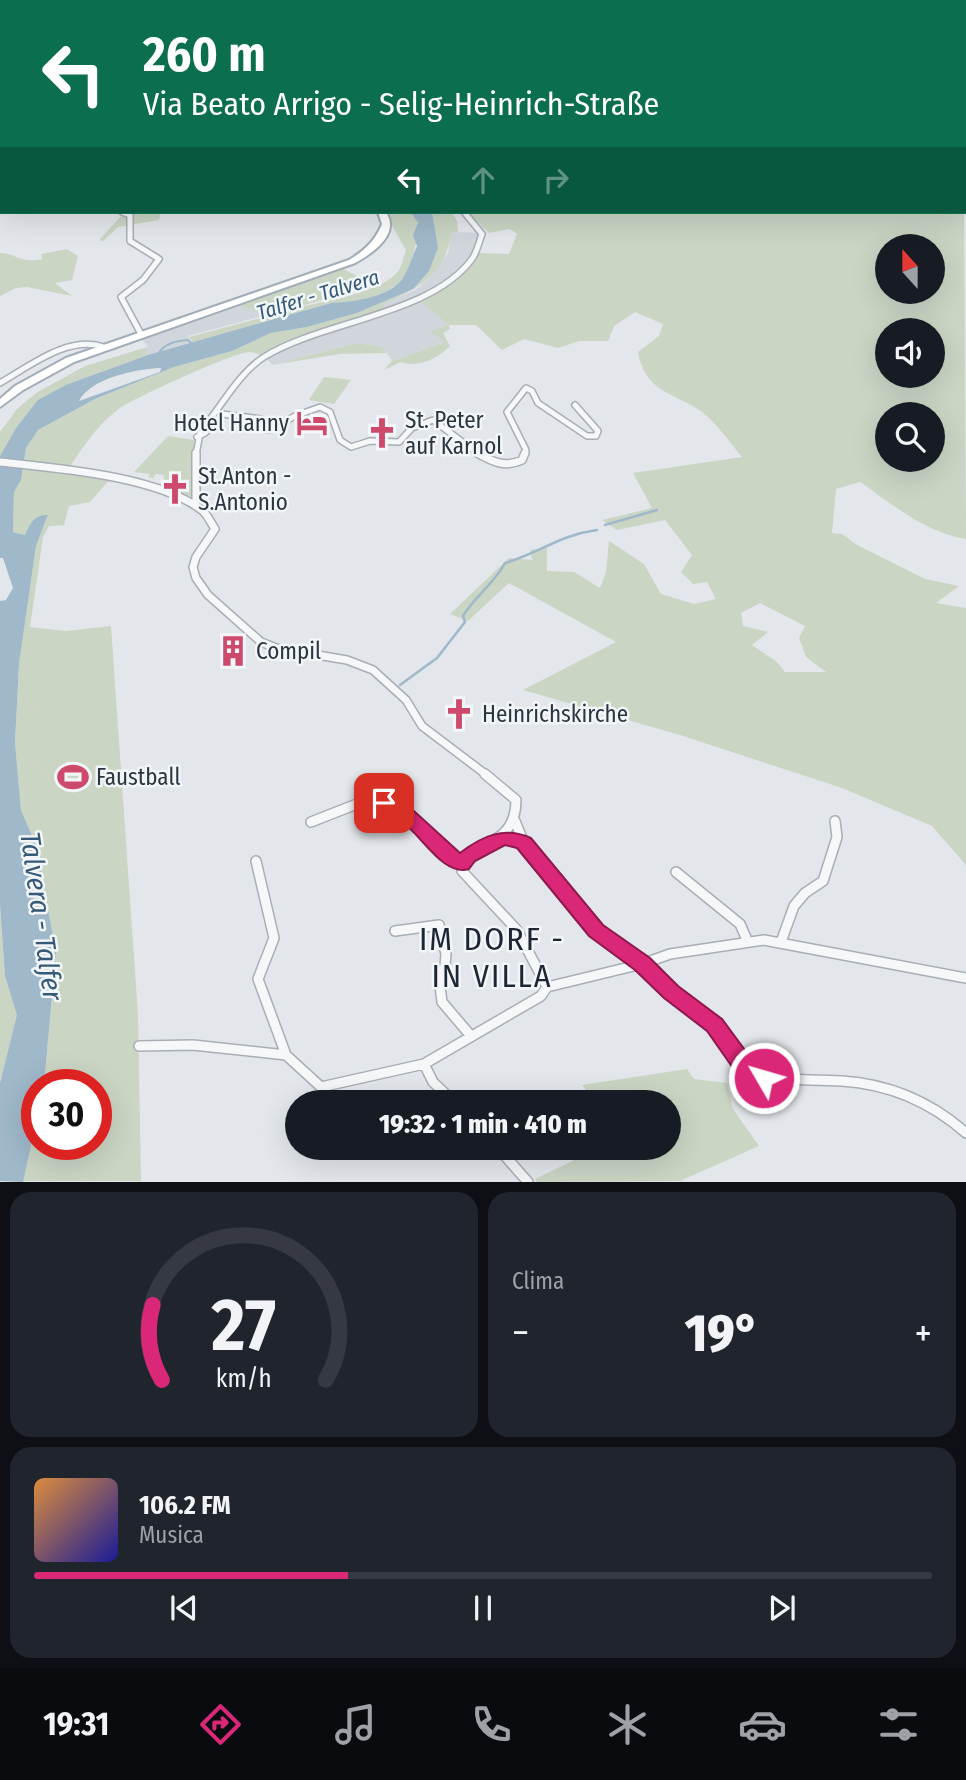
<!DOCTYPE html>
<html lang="it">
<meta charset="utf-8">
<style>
:root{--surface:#171b24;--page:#20242c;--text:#f1f3f6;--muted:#9ea1a6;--line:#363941;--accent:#db2777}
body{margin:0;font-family:"Fira Sans Condensed",sans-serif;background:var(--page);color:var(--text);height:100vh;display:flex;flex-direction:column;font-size:26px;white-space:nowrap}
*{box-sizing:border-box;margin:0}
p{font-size:23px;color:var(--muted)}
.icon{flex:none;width:38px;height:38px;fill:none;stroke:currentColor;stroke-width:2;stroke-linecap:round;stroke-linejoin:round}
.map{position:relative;height:1182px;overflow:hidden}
.details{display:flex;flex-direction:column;gap:10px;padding:10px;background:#0d0f14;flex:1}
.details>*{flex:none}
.banner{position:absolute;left:0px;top:0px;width:966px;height:214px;box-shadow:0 7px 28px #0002;background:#0b6e4f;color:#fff;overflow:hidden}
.needle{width:46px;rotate:339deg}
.tools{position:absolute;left:875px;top:234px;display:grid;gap:14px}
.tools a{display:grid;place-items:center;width:70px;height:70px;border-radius:50%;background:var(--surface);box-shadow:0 7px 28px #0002;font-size:35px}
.speed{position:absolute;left:21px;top:1069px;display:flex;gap:14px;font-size:35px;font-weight:700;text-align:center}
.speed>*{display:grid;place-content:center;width:91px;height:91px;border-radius:50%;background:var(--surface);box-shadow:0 7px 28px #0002;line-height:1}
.speed .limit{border:10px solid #d22;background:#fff;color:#111}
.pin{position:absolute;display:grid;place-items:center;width:60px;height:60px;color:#fff;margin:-30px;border-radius:14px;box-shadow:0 4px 10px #0006}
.me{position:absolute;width:77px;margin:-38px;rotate:308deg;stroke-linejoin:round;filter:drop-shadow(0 0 5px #0008)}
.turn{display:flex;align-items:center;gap:24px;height:147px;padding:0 28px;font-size:32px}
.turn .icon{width:91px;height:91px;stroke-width:2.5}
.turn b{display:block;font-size:49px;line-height:60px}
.lanes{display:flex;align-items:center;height:66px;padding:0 28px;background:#0003;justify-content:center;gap:35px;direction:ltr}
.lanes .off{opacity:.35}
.big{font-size:52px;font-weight:800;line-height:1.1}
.details .card{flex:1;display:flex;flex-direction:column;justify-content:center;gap:10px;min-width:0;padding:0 24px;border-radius:21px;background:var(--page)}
.details .dial{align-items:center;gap:0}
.dial svg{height:182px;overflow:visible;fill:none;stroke:var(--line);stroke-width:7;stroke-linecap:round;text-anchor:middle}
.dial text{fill:var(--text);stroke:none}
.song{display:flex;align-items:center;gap:21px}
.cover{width:84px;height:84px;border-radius:10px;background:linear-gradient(135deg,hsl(30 70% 55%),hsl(240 70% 35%))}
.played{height:7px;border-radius:4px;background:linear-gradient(90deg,var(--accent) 35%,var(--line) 35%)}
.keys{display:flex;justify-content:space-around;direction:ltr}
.heat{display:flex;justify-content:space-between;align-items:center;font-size:38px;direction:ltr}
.details .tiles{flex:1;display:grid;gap:10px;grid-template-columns:1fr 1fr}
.card:last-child{grid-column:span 2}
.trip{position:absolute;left:285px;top:1090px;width:396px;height:70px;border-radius:35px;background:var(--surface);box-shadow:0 7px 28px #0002;font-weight:800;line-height:70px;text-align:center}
.tab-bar{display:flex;height:112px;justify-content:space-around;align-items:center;background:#090b0e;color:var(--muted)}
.tab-bar .icon{width:49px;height:49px}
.tab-bar .active{color:var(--accent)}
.tab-bar b{font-size:32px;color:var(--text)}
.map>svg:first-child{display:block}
.built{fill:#d1d6dd}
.green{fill:#cad5c4;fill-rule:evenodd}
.water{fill:#9fb9ca;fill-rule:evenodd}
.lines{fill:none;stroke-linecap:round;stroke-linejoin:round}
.stream-far1{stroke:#9fb9ca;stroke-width:2}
.stream{stroke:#9fb9ca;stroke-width:2.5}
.river{fill:#9fb9ca;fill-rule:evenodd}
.primary-tunnel{stroke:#bec4c9;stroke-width:8;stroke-dasharray:8 3.5;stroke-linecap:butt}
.minor-far3-casing{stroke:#a8aeb5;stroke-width:7}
.minor-far2-casing{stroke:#a8aeb5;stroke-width:8}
.minor-far1-casing{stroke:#a8aeb5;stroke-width:10}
.minor-casing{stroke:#a8aeb5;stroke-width:12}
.primary-casing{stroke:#a2adb7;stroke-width:4}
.minor-far3{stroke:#f6f7f9;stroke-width:4.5}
.minor-far2{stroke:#f6f7f9;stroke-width:5}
.minor-far1{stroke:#f6f7f9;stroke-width:7}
.minor{stroke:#f6f7f9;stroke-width:9}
.primary{fill:#fff;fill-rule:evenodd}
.route{fill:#db2777;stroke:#8e194d;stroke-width:2}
.labels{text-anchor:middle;stroke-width:5;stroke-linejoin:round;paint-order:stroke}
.far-water-label{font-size:21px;font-style:italic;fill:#355a77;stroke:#f3f6f8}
.poi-label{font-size:23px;fill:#2b3643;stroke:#f3f6f8;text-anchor:start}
.near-water-label{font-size:28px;font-style:italic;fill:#355a77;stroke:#f3f6f8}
.near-quarter-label{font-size:32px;letter-spacing:2px;fill:#1d2734;stroke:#f3f6f8}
</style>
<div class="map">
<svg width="966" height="1182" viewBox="0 0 966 1182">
<rect width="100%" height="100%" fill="#e3e7eb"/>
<path class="built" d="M452,232l29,1 -33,91 -16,8 13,10 -53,19 -9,-14 -26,-4 -85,22 -7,-9 150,-66 9,-7 24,-30z
M239,305l27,10 -78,21 7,8 -47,11 -4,-7 4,-1 -7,-9 78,-30 4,3z"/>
<path class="green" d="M964,194l2,345c-40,-6 -74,-35 -106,-57l-24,7 -4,44 10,1 15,11 68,34 34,7 -23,17 30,5v257l-34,-39 -90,-38 -162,-53 -157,-45 93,-48 -107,-59 -41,38 -18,-7 59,-56 23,2 -2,-10 17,-3v24l27,1 26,16 6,-16 3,-31 35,23 17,30 33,10 22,-5 -9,-17 -14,2 -12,-12 11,-17 -27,-35 -48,10 -15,-10 50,-12 -19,-35 109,-16c-12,-14 -25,-34 -40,-45 -28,-20 -57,-19 -64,-60l21,-16 4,-12 -28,-12 -21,14 -6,15h-29l-21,7 -34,-9 -22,11 -26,-25h-27l1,4 -7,4 7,13c-12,13 -33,22 -49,16l-17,8 8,-9 53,-19 -14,-10 17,-8 -30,-24 46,-31 14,-16 31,1 8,-20 -7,-5 -21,4 -22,-21h497zM887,247h46v45h-46zM887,331h46v45h-46zM887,415h46v45h-46zM760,603l45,23 -6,12 7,19 20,15h-41l-8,-10 -25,-17 16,-13 -25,-6 -2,-13z
M118,212h43l-2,8 -41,7 -16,15 -2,-3 23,-25z
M372,212h39c3,4 7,9 7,14 1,14 -9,48 -19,57 -18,15 -46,20 -69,20l-135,41 -6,-7 94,-25 -16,3 -32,-11 108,-35 32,16 -85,24c26,-6 94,-16 109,-39 3,-5 5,-14 7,-20l-15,-26 -3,-10h-5l-2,5z
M432,212h20l5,9 1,11h-6c-8,43 -31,55 -68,72v7l-119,45c-5,-1 -11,-4 -16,-4 -14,0 -115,46 -129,56 -21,15 -35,36 -49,57l-4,1 44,12 -21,24 -21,4 -5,19 -15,1 -6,11 -13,90 36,4 45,-5 27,389 3,166h-118l14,-61v24h59v-59h-52l12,-133 -20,-107 -15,-35 -6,-67 4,-79 17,-118 12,-30 -23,19 -12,-3 1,-40 7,-12 5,-32 12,-18 57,-31 79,-32 58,-16 39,-18 36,-6 50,-14 56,-24 21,-67z
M67,249l11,7 -6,24 -17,3 17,13 -45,-9 -11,1 -16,8v-43c15,-1 17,11 42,6l-1,-5z
M357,343l26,4 3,6 -46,1 -68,11z
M144,348l4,7 -78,28 -54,45 -16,28v-24l17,-23 19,-16 49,-27z
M324,377l27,3 -17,24 -25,-4z
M168,436l26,4 -1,57 -19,-5 5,-5 -16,-3 1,-9 -8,-1 -3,4 -5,-1 2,-3 -16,-2z
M0,904l5,72 13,39 -18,68z
M687,1069l7,10 33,4 6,26 26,37 -79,35 -143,1 -2,-3 64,-31h69v-46h-73l-13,-17z"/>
<path class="water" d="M411,212h21l6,36 -9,23 -16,18 -56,24 -50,14 -36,6 -39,18 -58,16 -79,32 -57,31 -12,18 -5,32 -7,12 -1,40 12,3c6,-12 8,-20 23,-20l-12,31 -17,118 -4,79 6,67 15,35 20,107 -12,133h-7v35l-14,62 -23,-1v-98l17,-68 -12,-39 -5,-72v-303l6,-1 7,-12 -10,-30h-3v-102l16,-28 22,-28 30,-16 80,-29 183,-52c21,-1 53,-5 69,-21 7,-8 12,-25 17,-36l-4,-11 5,-12zM161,368l-1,4 -81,29c12,-23 57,-32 82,-33z"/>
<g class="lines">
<path class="stream-far1" d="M158,354c7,-11 18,-13 30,-14l5,5"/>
<path class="stream" d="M605,525l52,-15
M400,685l37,-27 28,-36 -2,-6c12,-20 31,-32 42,-53 35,-10 54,-28 92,-33"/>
<path class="river" d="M75,386l6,4 -2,3 -29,21 -30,38h-8l-2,-3 2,-3 30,-38z"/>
<path class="primary-tunnel" d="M199,2l2,-2"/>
<defs>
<path id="minor-far3" d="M80,2l5,-2
M103,2l3,-2
M499,2l2,-2"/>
<path id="minor-far2" d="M122,212l8,3v26l29,18 -16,21 -22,17 20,37
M0,383c30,-17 68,-48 104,-36
M211,418c15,-20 31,-47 53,-61 58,-36 167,-42 208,-98 5,-7 7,-17 10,-25l-18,-22
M197,437l8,-4 17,-19 39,5 4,10 5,1 25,-14 25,-9 10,5 10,28 11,7 19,-6 29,1 13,-14 21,-8 47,35
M196,455l4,-22
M524,455l2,-5 -19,-38 19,-24 6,3 6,12 49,33h9l2,-5 -23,-26"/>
<path id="minor-far1" d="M196,453v52
M477,453c16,9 28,15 45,7l3,-7
M0,462c56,6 159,14 203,49 5,5 8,12 12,18l-19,28 -3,10 3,11 12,17 53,47 15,6 71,12 26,10 33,30 16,26 66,50"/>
<path id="minor" d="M485,774l31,26c0,52 -53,39 -54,71l55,59 30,57
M515,821l9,22 72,87 46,34 29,28 43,33 40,51c29,5 58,3 88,5 46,3 89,21 124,52
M311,822l56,-22h10l20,14 10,2 40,38 15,10
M256,861l18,77 -16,41 28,76
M676,872l64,52 7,16
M395,931l44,-6 7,29 -1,12 -6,12 3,24 29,34
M781,942l13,-36 11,-13 18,-12 14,-44 -2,-16
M547,987l95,-23 28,-10 94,-14 202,38
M139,1046l54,-1 93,10 35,32 103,-23
M454,1102l-21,-20 -9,-18 117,-68 6,-9
M498,1148l30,34"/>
<path id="primary" d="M378,212h8c2,4 4,7 4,12 1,17 -22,32 -35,39l-281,99 -51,28 -23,17v-8l15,-13 51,-28 283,-98c15,-9 26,-19 33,-36z"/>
</defs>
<use href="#minor-far3" class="minor-far3-casing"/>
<use href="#minor-far2" class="minor-far2-casing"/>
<use href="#minor-far1" class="minor-far1-casing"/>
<use href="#minor" class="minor-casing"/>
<use href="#primary" class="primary-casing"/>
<use href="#minor-far3" class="minor-far3"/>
<use href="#minor-far2" class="minor-far2"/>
<use href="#minor-far1" class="minor-far1"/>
<use href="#minor" class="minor"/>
<use href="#primary" class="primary"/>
</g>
<path class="route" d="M384,796l30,15 46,42c22,-17 44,-27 71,-15l72,87 47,33 28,28 44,33 34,46 16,7 3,6 -3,7 -8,2 -24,-9 -33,-47 -43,-33 -29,-28 -46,-34 -72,-88 -12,-3 -30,16 -6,8c-26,8 -48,-35 -67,-47 -10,-6 -20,-8 -27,-19l2,-5z"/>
<defs>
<symbol id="hotel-bare" viewBox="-9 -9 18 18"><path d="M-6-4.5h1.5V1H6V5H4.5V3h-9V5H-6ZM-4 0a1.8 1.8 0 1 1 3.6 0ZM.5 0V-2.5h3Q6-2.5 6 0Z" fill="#cd4a6d" stroke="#f3f6f8" stroke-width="2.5" paint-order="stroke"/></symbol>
<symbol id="church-bare" viewBox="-9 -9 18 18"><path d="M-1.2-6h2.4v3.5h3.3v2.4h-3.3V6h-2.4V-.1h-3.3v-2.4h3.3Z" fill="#cd4a6d" stroke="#f3f6f8" stroke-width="2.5" paint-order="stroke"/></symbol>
<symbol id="building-bare" viewBox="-9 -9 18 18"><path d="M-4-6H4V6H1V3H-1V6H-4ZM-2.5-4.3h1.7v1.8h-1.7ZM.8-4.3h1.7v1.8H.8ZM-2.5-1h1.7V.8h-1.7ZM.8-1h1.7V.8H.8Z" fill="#cd4a6d" stroke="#f3f6f8" stroke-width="2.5" paint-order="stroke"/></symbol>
<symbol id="stadium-bare" viewBox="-9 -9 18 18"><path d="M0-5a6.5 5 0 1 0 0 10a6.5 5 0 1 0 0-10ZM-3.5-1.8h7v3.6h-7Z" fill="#cd4a6d" stroke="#f3f6f8" stroke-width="2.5" paint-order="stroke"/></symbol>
</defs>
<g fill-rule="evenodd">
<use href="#hotel-bare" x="290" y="401" width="44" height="44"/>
<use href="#church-bare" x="360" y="411" width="44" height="44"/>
<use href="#church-bare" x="153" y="467" width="44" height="44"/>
<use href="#building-bare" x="211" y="629" width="44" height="44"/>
<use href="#church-bare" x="437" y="692" width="44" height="44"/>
<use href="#stadium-bare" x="51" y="755" width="44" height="44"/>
</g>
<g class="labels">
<g class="far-water-label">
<text transform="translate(318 295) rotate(-17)" y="7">Talfer - Talvera</text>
</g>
<g class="poi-label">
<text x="405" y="428">St. Peter<tspan x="405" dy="26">auf Karnol</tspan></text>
<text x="289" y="431" text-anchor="end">Hotel Hanny</text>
<text x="198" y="484">St.Anton -<tspan x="198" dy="26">S.Antonio</tspan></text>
<text x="256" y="659">Compil</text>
<text x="482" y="722">Heinrichskirche</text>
<text x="96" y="785">Faustball</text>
</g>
<g class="near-water-label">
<text transform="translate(42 916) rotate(82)" y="10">Talvera - Talfer</text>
</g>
<g class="near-quarter-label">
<text x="492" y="950">IM DORF -<tspan x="492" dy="37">IN VILLA</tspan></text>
</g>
</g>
</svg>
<div class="tools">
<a><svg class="needle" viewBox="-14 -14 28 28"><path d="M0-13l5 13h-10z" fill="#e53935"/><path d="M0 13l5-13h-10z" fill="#9ea1a6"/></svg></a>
<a><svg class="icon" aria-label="sound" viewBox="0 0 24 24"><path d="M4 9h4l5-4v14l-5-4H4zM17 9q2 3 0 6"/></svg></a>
<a><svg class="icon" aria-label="search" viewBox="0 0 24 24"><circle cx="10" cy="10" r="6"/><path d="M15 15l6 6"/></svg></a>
</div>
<div class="speed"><div class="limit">30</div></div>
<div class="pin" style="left:384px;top:803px;background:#d93025"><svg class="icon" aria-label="arrive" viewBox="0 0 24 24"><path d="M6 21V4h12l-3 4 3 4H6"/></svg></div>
<svg class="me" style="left:764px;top:1078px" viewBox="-20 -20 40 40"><circle r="17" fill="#db2777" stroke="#fff" stroke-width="3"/><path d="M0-11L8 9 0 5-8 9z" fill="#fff"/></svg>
<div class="trip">19:32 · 1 min · 410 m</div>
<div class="banner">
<div class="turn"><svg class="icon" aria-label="left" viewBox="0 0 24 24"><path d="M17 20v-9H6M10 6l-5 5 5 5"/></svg><div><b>260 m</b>Via Beato Arrigo - Selig-Heinrich-Straße</div></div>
<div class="lanes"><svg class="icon" aria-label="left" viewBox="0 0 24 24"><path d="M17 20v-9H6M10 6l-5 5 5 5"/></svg><svg class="icon off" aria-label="ahead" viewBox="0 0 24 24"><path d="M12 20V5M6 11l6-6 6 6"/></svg><svg class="icon off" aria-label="right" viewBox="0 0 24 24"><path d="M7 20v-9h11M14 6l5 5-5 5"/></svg></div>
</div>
</div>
<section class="details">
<div class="tiles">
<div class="card dial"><svg viewBox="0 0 100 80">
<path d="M14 69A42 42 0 1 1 86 69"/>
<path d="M14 69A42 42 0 0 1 10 36" stroke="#db2777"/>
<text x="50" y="56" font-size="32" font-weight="700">27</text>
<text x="50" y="72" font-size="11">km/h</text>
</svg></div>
<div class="card"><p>Clima</p>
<div class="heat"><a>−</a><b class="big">19°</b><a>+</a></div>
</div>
<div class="card">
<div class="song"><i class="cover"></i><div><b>106.2 FM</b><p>Musica</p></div></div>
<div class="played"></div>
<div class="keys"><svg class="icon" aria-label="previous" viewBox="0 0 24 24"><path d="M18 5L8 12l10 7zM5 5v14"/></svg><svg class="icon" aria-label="pause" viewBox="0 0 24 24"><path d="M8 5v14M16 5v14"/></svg><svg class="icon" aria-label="next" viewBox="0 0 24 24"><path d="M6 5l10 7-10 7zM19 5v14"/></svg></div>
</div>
</div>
</section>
<nav class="tab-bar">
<b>19:31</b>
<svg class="icon active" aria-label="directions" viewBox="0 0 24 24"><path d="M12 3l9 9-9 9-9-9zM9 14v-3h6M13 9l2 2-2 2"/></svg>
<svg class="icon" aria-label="music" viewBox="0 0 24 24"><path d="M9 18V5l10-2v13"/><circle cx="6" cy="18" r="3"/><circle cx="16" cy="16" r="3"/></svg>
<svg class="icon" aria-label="phone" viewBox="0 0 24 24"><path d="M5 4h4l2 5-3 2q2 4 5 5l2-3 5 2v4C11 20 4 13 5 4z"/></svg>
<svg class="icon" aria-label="climate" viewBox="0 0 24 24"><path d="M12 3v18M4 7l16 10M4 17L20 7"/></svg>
<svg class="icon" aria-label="car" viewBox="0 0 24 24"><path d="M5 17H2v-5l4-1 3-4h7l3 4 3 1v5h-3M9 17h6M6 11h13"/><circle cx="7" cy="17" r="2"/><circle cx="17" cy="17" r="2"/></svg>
<svg class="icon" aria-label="filters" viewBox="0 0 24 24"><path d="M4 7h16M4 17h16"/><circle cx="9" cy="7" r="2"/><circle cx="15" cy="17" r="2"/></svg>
</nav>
